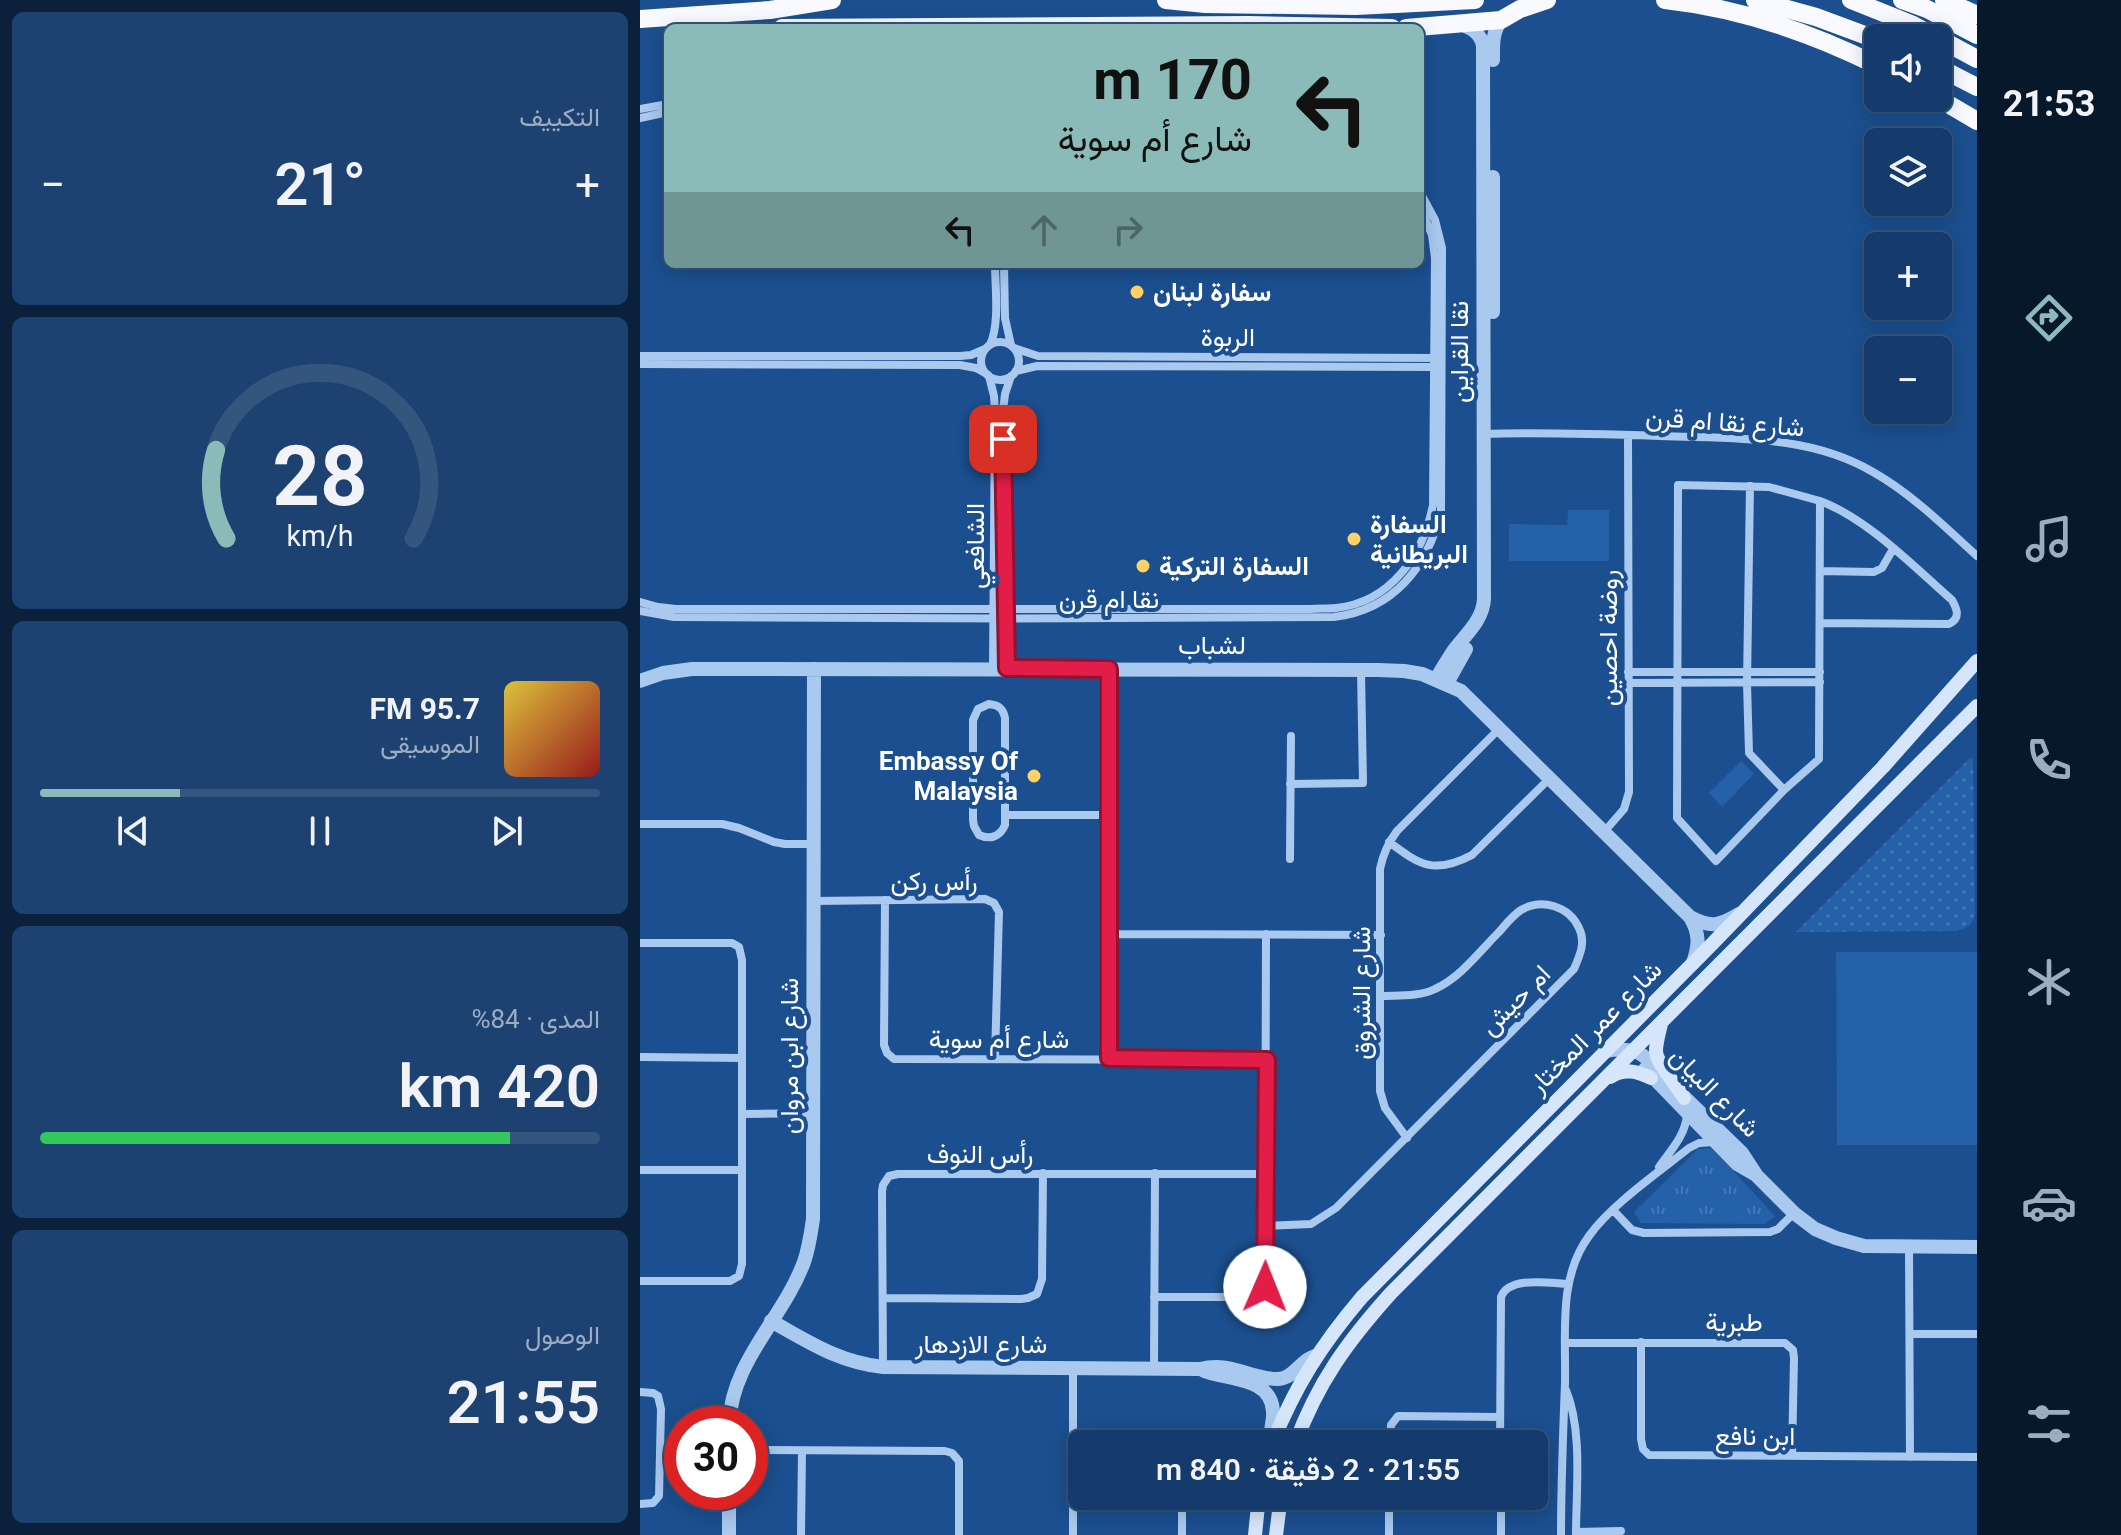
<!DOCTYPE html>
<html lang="ar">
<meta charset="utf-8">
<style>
:root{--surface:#143b6b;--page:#1d4271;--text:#f1f3f6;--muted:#9dadc1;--line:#33557e;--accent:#8bbbb9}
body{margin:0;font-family:Roboto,Vazirmatn,sans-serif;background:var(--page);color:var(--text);direction:rtl;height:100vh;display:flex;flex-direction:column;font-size:30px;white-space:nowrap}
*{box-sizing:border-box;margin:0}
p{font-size:26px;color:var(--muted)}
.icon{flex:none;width:44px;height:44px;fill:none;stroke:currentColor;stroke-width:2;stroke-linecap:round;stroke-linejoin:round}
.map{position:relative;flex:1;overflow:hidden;direction:ltr}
.sheet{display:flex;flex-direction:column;gap:12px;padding:12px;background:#0b203b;width:640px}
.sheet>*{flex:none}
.hud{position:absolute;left:24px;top:24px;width:760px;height:244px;border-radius:12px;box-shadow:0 4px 20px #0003,0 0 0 2px var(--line);direction:rtl;background:#8bbbb9;color:#111;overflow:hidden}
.tools{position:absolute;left:1224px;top:24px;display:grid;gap:16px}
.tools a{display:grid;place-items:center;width:88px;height:88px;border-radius:12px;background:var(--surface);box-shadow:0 4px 20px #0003,0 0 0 2px var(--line);font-size:40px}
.speed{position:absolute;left:24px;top:1406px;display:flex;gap:16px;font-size:40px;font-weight:700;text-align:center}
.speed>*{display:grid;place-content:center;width:104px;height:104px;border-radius:50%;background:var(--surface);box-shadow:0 4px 20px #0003,0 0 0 2px var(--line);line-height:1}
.speed .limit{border:12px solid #d22;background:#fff;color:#111}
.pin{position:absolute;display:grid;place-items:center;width:68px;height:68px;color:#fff;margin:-34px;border-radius:16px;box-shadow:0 4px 12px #0006}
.me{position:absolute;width:88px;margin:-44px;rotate:1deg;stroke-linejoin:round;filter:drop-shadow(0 0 6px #0008)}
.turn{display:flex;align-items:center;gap:28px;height:168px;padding:0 40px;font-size:36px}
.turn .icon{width:104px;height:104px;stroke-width:2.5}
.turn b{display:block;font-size:56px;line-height:68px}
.lanes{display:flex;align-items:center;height:76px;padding:0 40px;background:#0003;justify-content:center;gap:40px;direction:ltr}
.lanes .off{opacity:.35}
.big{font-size:60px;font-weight:600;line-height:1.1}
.sheet .card{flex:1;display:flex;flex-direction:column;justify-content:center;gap:12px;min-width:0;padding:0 28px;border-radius:12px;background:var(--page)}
.sheet .dial{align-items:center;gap:0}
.dial svg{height:208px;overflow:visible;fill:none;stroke:var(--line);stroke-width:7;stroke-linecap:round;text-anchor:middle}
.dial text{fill:var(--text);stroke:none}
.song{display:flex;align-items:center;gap:24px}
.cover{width:96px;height:96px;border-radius:12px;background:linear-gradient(135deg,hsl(50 70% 55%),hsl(0 70% 35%))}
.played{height:8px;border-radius:4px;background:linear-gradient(90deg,var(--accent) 25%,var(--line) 25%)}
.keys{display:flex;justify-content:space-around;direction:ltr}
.heat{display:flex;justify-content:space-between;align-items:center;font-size:44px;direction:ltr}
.charge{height:12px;border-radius:6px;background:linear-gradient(90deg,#34c759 84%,var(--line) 0)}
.trip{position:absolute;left:428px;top:1430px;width:480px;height:80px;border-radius:12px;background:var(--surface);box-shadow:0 4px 20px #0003,0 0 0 2px var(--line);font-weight:600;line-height:80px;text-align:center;direction:rtl}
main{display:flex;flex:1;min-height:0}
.menu{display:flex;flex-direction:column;width:144px;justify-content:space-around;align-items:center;background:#08182b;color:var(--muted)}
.menu .icon{width:56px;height:56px}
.menu .active{color:var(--accent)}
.menu b{font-size:36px;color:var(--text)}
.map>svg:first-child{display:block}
.grass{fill:#2461a8}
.park{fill:url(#park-tufts)}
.garden{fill:url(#garden-dots)}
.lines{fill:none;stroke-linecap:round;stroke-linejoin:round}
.minor{stroke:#a9c9ee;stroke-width:8}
.tertiary{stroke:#a9c9ee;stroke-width:14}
.secondary{stroke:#d6e6fa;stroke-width:14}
.trunk{stroke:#f8faff;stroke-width:18}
.route-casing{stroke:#92132f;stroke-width:20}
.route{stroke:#e11d48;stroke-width:14}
.poi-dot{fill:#ffd166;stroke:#1b4f8f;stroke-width:3}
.labels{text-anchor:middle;stroke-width:8;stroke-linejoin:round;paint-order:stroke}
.poi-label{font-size:26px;font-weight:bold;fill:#fff;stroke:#1b4f8f;text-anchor:start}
.street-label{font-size:26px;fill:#fff;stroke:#1b4f8f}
</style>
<main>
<nav class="menu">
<b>21:53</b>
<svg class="icon active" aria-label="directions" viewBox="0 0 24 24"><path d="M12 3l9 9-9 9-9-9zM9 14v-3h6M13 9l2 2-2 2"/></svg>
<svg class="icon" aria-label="music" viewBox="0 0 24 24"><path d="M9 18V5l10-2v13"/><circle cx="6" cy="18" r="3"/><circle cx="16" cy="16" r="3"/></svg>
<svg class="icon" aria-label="phone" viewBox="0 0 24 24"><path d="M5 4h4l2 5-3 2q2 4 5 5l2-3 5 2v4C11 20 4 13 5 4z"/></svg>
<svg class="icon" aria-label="climate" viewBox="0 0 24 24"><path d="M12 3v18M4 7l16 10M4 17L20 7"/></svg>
<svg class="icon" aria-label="car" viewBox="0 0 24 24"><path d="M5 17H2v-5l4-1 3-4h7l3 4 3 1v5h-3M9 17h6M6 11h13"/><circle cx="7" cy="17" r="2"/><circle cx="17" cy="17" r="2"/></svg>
<svg class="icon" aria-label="filters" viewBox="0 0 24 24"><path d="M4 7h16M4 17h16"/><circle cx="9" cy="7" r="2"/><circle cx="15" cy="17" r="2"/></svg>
</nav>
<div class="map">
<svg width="1337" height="1535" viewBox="0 0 1337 1535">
<defs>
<pattern id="park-tufts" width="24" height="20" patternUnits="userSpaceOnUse" patternTransform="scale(2)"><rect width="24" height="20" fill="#2461a8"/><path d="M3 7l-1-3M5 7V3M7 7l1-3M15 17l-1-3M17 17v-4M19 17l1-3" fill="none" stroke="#4579b5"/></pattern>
<pattern id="garden-dots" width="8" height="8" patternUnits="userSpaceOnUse" patternTransform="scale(2)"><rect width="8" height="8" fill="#2461a8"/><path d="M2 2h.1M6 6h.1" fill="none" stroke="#4579b5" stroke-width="1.8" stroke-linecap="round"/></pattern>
</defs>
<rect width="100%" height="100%" fill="#1b4f8f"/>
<path class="grass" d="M928,510h41v51h-100v-37l58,1z
M1101,761l13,13 -32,33 -13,-14z
M1196,952h141v193h-140z"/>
<path class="park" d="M1072,1148l63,68 -10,8 -124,-1 -7,-11 64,-63z"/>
<path class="garden" d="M1330,758l3,1 2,151c0,13 -7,19 -20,21l-159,1z"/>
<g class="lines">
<path class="minor" d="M0,109l28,-5
M0,118l28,-6
M364,264l1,54 6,27
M341 361a19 19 0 1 1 38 0a19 19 0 1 1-38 0Z
M350,345c10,-21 5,-58 5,-81
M374,348l24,8 400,2
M0,356h320l11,-1 14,-6
M0,364l320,1 16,3 11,6
M376,371l21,-5 401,1
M349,376l5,20 1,16 -2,256
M843,434c59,-2 118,0 177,2 73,3 148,-2 213,36 39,22 72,55 104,84
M1038,485l91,2 51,14 -1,258 -35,31 -68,71 -39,-43z
M1110,486l-3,197 2,70 35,37
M1180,501c48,18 93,65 132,99 5,9 9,18 -3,24l-128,-1
M1180,571l54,1 8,-4 11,-19
M0,602l18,5 18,2h635c8,-1 17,0 25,-1 55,-6 87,-53 97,-103l2,-247 -3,-23 -12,-29
M0,611l34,6c220,2 440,2 660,0 60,-7 94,-51 107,-106l1,-263 -7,-28 -15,-28
M367,668l-4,-257 2,-17 6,-18
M988,672h192
M988,683l192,-1
M349,704c9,1 14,4 16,14v107c-5,12 -15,15 -26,10l-5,-9 -1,-6v-100l5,-11z
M650,784l73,-1 -2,-113
M366,815h104
M0,824h82l17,4 35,14 11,2h29
M964,832l20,-23 5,-17 -1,-357
M749,842c31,23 45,33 83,13l78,-77
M650,859l1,-123
M245,900l-1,145 3,8 7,6 373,1
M174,901l171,-2 9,4 5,9 -4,146
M470,934l271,1
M0,943h92l7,4 3,13v304l-3,12 -9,5h-90
M0,1057l102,1
M469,1058v-389
M103,1114l70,-1
M767,1138l-22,-30 -5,-17v-222c3,-15 8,-26 17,-38l102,-102
M1019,1167c12,-17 26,-31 28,-52
M0,1170h102
M973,1210l19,20 12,3 126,-1 8,-3 16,-16
M626,1226l45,-2 25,-16 238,-239c6,-14 12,-27 5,-41 -10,-22 -37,-30 -58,-18 -8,5 -15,14 -22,22 -20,20 -38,45 -64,57 -16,8 -37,6 -55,7
M1269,1246l1,211
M514,1297h97l10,-3 4,-7 1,-353
M243,1298l138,1 7,-1 9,-4 5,-15 1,-106
M1270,1334h67
M1001,1342v97l2,10 6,6 328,2
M925,1343h220l8,7 1,8 -2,98
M243,1367l-1,-176 1,-6 6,-9 9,-2h368
M514,1368l1,-195
M926,1390c17,41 10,100 10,145
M0,1392l13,1 5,3 3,13 -2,87 -6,7 -13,1
M433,1438l92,-2 6,1 8,7
M750,1444l1,-19 7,-9 101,1
M860,1444l1,-147c8,-21 47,-14 67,-13
M110,1450l195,1 7,2 7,8v74
M861,1496v39
M936,1532l45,-1
M161,1535l1,-84
M433,1535v-167
M542,1535v-39
M749,1535v-39
M921,1535c0,-51 2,-101 4,-152 1,-50 -7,-105 24,-147 22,-31 70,-64 100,-88l10,-5 16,-1"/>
<path class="tertiary" d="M853,60c0,-15 -1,-27 8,-40
M853,312v-135
M796,679c6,-10 12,-20 18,-29 12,-16 29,-30 30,-51l-1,-553c-2,-13 -12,-18 -23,-22
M0,681l23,-8 29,-4 686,1 26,1 18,3 39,17 229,226c10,17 9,28 3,46
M807,683l19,-34
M1050,917c21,11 29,9 49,-3
M965,1051c32,-5 38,2 58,24
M1005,1069l92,95 19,11
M1037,1090l65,63 15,23 37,37 21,16 21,9 28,8 113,1
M131,1321c38,21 67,41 112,46l317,2c32,-8 49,10 77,10 17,0 23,-19 38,-23
M564,1371c24,9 67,6 69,40 1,11 -4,22 -3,33
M89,1424c3,-64 54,-105 75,-162 5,-14 7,-29 9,-43l1,-550
M89,1535v-43"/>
<path class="secondary" d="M1021,1024c-2,9 -5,18 -5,27 0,12 21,34 28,47
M970,1077c14,-9 27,-6 41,1
M632,1444c23,-58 50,-100 90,-147l351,-354 170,-176 94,-106
M655,1444c23,-62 52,-102 96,-151l586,-587
M615,1535l4,-39
M636,1535l5,-39"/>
<path class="trunk" d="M526,0l39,4 151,2 119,-6
M1025,0c73,8 147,33 213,66
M1115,0l61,17 62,23
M1211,0l60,24 26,14
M1262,0l25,9 50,26
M1304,0l33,15
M0,19l130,-9 62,-10
M142,28l467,-3 143,3
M766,28l95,-8 19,-11 27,-9
M1298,38l39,21
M1298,67l39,20
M1298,98l39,23"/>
</g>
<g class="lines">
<defs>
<path id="route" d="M363,439l4,229 102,1v389l158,2 -2,227"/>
</defs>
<use href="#route" class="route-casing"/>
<use href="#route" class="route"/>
</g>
<g class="poi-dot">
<circle cx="497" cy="292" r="8"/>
<circle cx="714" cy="539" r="8"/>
<circle cx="503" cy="566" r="8"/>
<circle cx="394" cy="776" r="8"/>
</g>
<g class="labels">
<g class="poi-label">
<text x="513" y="301">سفارة لبنان</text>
<text x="730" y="533">السفارة<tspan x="730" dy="30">البريطانية</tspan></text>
<text x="519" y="575">السفارة التركية</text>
<text x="378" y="770" text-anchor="end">Embassy Of<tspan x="378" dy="30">Malaysia</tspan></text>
</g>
<g class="street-label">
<text x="588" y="346">الربوة</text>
<text transform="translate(819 352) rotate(-90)" y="9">نقا القراين</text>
<text transform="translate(1085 422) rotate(4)" y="9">شارع نقا ام قرن</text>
<text transform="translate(335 546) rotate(-90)" y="9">الشافعي</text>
<text x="469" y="608">نقا ام قرن</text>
<text transform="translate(968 638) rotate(-90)" y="9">روضة احصين</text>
<text x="572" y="654">لشباب</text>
<text x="294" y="890">رأس ركن</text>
<text transform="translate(721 993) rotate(-90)" y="9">شارع الشروق</text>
<text transform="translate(875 1000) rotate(-45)" y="9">ام حيش</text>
<text transform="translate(955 1027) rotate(-45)" y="9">شارع عمر المختار</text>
<text x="359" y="1048">شارع أم سوية</text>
<text transform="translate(149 1056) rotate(-90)" y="9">شارع ابن مروان</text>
<text transform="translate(1075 1092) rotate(45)" y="9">شارع البيان</text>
<text x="340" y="1163">رأس النوف</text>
<text x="1094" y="1331">طبرية</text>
<text x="341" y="1353">شارع الازدهار</text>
<text x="1115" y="1445">ابن نافع</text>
</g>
</g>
</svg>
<div class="tools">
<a><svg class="icon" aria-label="sound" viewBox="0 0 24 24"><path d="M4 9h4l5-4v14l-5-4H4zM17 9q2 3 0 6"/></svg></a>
<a><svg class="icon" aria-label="layers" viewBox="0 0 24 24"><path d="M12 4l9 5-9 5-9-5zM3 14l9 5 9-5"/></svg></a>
<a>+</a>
<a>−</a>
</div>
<div class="speed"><div class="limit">30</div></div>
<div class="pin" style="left:363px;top:439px;background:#d93025"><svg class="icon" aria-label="arrive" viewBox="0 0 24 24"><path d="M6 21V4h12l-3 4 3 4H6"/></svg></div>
<svg class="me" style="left:625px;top:1287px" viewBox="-20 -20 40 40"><circle r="19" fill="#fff"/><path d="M0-13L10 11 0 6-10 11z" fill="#e11d48"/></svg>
<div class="trip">21:55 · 2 دقيقة · 840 m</div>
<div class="hud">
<div class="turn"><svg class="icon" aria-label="left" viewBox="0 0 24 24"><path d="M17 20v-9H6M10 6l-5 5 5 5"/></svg><div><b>170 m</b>شارع أم سوية</div></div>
<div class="lanes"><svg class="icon" aria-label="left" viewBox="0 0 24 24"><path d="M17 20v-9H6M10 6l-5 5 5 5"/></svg><svg class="icon off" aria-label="ahead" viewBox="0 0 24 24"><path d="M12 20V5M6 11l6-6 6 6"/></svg><svg class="icon off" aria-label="right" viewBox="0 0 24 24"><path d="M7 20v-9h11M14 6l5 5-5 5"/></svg></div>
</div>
</div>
<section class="sheet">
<div class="card"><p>التكييف</p>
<div class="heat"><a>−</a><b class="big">21°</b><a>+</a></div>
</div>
<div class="card dial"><svg viewBox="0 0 100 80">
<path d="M14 69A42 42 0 1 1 86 69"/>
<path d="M14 69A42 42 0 0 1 10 35" stroke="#8bbbb9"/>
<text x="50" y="56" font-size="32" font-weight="700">28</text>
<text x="50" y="72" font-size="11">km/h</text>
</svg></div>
<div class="card">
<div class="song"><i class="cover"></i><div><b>95.7 FM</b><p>الموسيقى</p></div></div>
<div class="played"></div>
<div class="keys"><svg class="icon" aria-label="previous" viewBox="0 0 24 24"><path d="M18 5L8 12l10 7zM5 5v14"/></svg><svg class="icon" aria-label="pause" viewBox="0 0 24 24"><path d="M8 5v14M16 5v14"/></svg><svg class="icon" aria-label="next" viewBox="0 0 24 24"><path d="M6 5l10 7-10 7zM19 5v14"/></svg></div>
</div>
<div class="card"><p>المدى · 84%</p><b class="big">420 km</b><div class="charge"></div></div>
<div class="card"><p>الوصول</p><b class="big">21:55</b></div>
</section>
</main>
